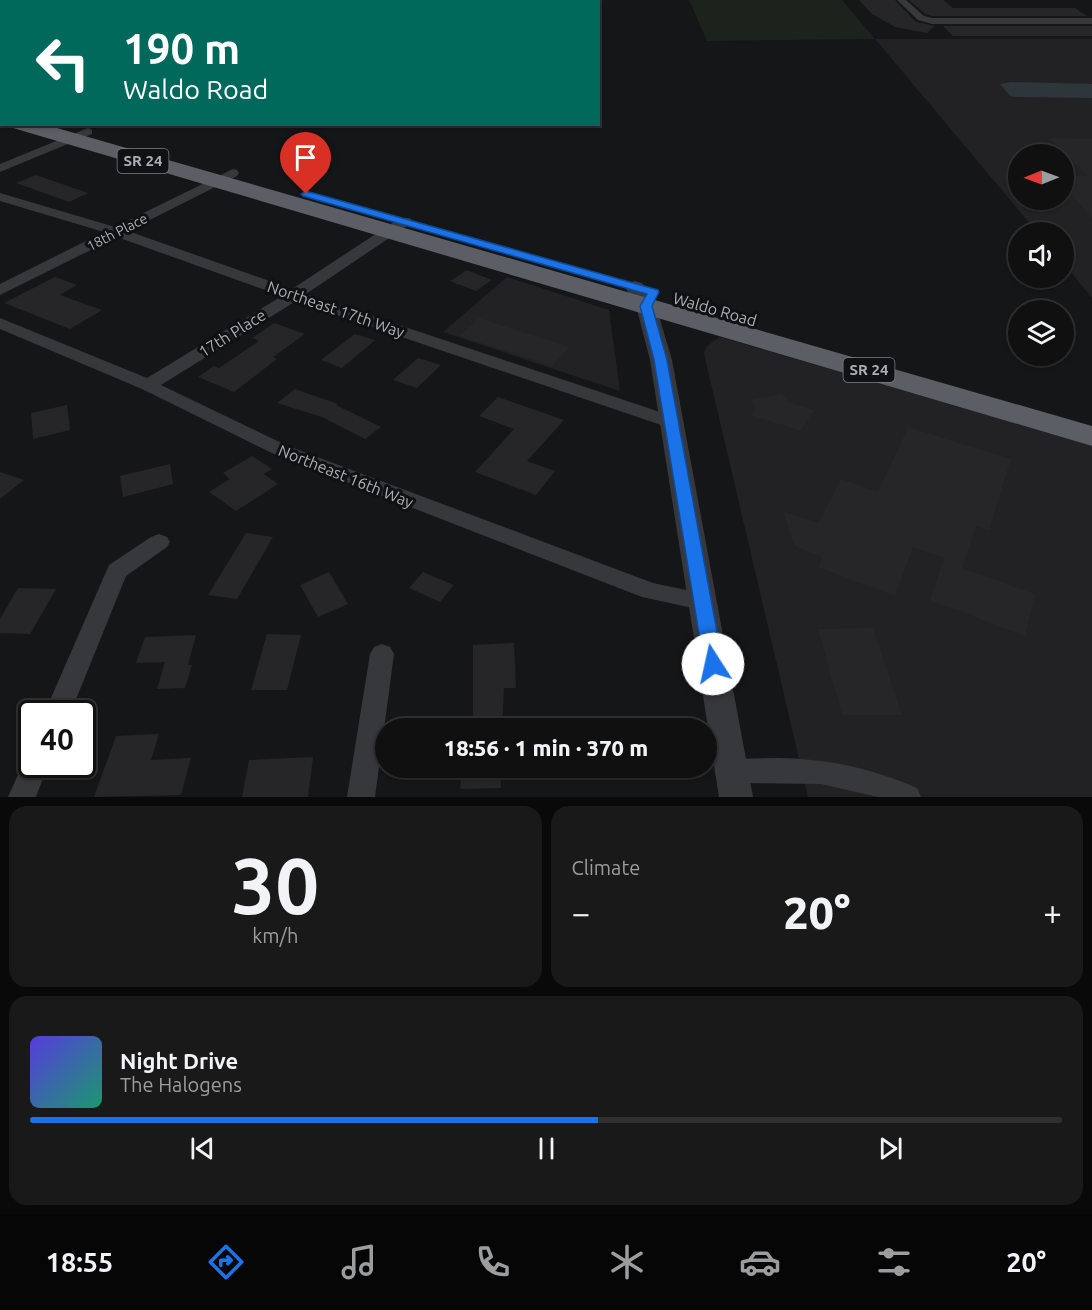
<!DOCTYPE html>
<meta charset="utf-8">
<style>
:root{--surface:#101011;--page:#19191a;--text:#f1f3f6;--muted:#9c9d9f;--line:#303031;--accent:#1a73e8}
body{margin:0;font-family:Ubuntu,sans-serif;background:var(--page);color:var(--text);height:100vh;display:flex;flex-direction:column;font-size:22px;white-space:nowrap}
*{box-sizing:border-box;margin:0}
p{font-size:20px;color:var(--muted)}
.icon{flex:none;width:33px;height:33px;fill:none;stroke:currentColor;stroke-width:2;stroke-linecap:round;stroke-linejoin:round}
.map{position:relative;height:797px;overflow:hidden}
.side{display:flex;flex-direction:column;gap:9px;padding:9px;background:#090909;flex:1}
.side>*{flex:none}
.banner{position:absolute;left:0px;top:0px;width:600px;height:126px;box-shadow:0 2px 4px #0004,0 0 0 2px var(--line);background:#00695c;color:#fff;overflow:hidden}
.needle{width:39px;rotate:269deg}
.fabs{position:absolute;left:1008px;top:144px;display:grid;gap:12px}
.fabs a{display:grid;place-items:center;width:66px;height:66px;border-radius:50%;background:var(--surface);box-shadow:0 2px 4px #0004,0 0 0 2px var(--line);font-size:30px}
.speed{position:absolute;left:18px;top:700px;display:flex;gap:12px;font-size:30px;font-weight:700;text-align:center}
.speed>*{display:grid;place-content:center;width:78px;height:78px;border-radius:50%;background:var(--surface);box-shadow:0 2px 4px #0004,0 0 0 2px var(--line);line-height:1}
.speed .limit{border:3px solid #111;border-radius:9px;background:#fff;color:#111}
.pin{position:absolute;display:grid;place-items:center;width:51px;height:51px;color:#fff;margin:-62px -26px;border-radius:50% 50% 50% 0;rotate:-45deg;box-shadow:0 0 6px #0007}
.pin .icon{rotate:45deg}
.me{position:absolute;width:66px;margin:-33px;rotate:350deg;stroke-linejoin:round;filter:drop-shadow(0 0 4px #0008)}
.turn{display:flex;align-items:center;gap:21px;height:126px;padding:0 24px;font-size:27px}
.turn .icon{width:78px;height:78px;stroke-width:2.5}
.turn b{display:block;font-size:42px;line-height:51px}
.big{font-size:45px;font-weight:800;line-height:1.1}
.side .widget{flex:1;display:flex;flex-direction:column;justify-content:center;gap:9px;min-width:0;padding:0 21px;border-radius:18px;background:var(--page)}
.side .dial{align-items:center;gap:0}
.dial b{font-size:78px;line-height:1}
.song{display:flex;align-items:center;gap:18px}
.cover{width:72px;height:72px;border-radius:9px;background:linear-gradient(135deg,hsl(250 70% 55%),hsl(160 70% 35%))}
.played{height:6px;border-radius:3px;background:linear-gradient(90deg,var(--accent) 55%,var(--line) 55%)}
.keys{display:flex;justify-content:space-around;direction:ltr}
.heat{display:flex;justify-content:space-between;align-items:center;font-size:33px;direction:ltr}
.side .tiles{flex:1;display:grid;gap:9px;grid-template-columns:1fr 1fr}
.widget:last-child{grid-column:span 2}
.trip{position:absolute;left:375px;top:718px;width:342px;height:60px;border-radius:30px;background:var(--surface);box-shadow:0 2px 4px #0004,0 0 0 2px var(--line);font-weight:800;line-height:60px;text-align:center}
.dock{display:flex;height:96px;justify-content:space-around;align-items:center;background:#060607;color:var(--muted)}
.dock .icon{width:42px;height:42px}
.dock .selected{color:var(--accent)}
.dock b{font-size:27px;color:var(--text)}
.map>svg:first-child{display:block}
.built{fill:#222224;fill-rule:evenodd}
.green{fill:#1c221c}
.water{fill:#2d363a}
.building{fill:#262628}
.lines{fill:none;stroke-linecap:round;stroke-linejoin:round}
.minor{fill:#37383c;fill-rule:evenodd}
.tertiary{fill:#37383c;fill-rule:evenodd}
.trunk{fill:#5b5e64;fill-rule:evenodd}
.route{fill:#1a73e8;stroke:#114b97;stroke-width:1.5}
.labels{text-anchor:middle;stroke-width:6;stroke-linejoin:round;paint-order:stroke}
.far-street-label{font-size:14px;fill:#a8afb6;stroke:#101112}
.shield{fill:#101112;stroke:#7a8085;stroke-width:1.5}
.shield-label{font-size:15px;font-weight:bold;fill:#a8afb6}
.street-label{font-size:16px;fill:#a8afb6;stroke:#101112}
</style>
<div class="map">
<svg width="1092" height="797" viewBox="0 0 1092 797">
<rect width="100%" height="100%" fill="#151617"/>
<path class="built" d="M875,39h217v259l-28,-34v-32h-27zM1018,154h46v46h-46z
M507,277l102,33 11,81 -177,-59z
M720,337l372,109v351h-284l-103,-439 -1,-6 3,-6z"/>
<path class="green" d="M689,0h153l33,39 -168,2z"/>
<path class="water" d="M1011,82l81,2v14l-75,-1 -7,-1 -10,-12z"/>
<path class="building" d="M859,0h36l21,22 19,4 -8,7 -32,-6 -23,-13z
M909,0h34l10,8h122l12,8h-155l-7,-2z
M943,26h149v10h-139z
M1050,138l42,1v79l-28,-31v-11h23z
M36,175l52,18 -19,9 -53,-19z
M467,270l25,10 -16,11 -26,-10z
M55,277l22,8 -17,10 42,15 -32,19 -66,-26z
M479,318l91,29 -18,19 -93,-30z
M274,323l31,11 -32,23 4,2 -43,33 -36,-15 16,-11 5,2 40,-27 -7,-3z
M355,334l20,6 -33,28 -21,-8z
M418,358l23,7 -24,23 -24,-8z
M295,389l43,15 -2,1 45,22 -16,12 -43,-22 -45,-14z
M782,394l6,8 26,8 -13,21 -50,-16 5,-8 -6,-7z
M498,397l66,23 -37,41 28,10 -19,24 -61,-23 39,-43 -35,-13z
M67,405l3,25 -37,9 -2,-26z
M908,427l103,32 -22,71 -13,-4 -14,42 73,26 -10,42 -95,-36 14,-42 -31,-11 -18,49 -77,-29 4,-10 -28,-11 -11,-35 35,12 23,-44 37,13z
M252,456l20,13 -8,5 14,10 -42,27 -27,-19 21,-13 -7,-6z
M170,464l3,20 -50,13 -3,-21z
M0,472l24,8 -24,19z
M246,533l27,4 -36,62 -29,-4z
M329,572l19,32 -30,13 -18,-32z
M423,572l31,13 -14,17 -31,-14z
M18,588l38,1 -26,45 -30,-1v-14z
M873,628l29,87h-60l-24,-86z
M267,634l34,1 -14,55h-36z
M196,635l-8,30h4l-7,23 -28,1 8,-27 -29,1 9,-26z
M514,643l2,45h-12l-2,41h-29v-84z
M159,734l-8,26 40,-2 -10,37 -87,2 22,-61z
M313,757l-5,40h-66l7,-37z
M462,768h39v20l-41,1z"/>
<g class="lines">
<path class="minor" d="M897,0h9l18,16 8,2h160v6h-160l-14,-4z
M88,128l4,2v4l-92,38v-8z
M233,169l4,1 2,3 -2,3 -109,55 164,58 108,-71h10l2,3 -2,3 -104,70 372,124 2,4 -2,4h-14l-368,-125 -135,84 127,61 365,137 57,12 3,6 -3,6 -8,3 -60,-13 -368,-143 -132,-65 -142,-60v-11l147,60 135,-82 -165,-59 -117,58v-11l104,-52 -104,-31v-8l115,34z
M159,534l8,3 3,5 -3,5 -41,29 -56,138h-26l65,-149 42,-28z
M382,644l8,3 4,7 -19,143h-28l23,-143 4,-7z
M32,754v11h16l-12,32h-28l18,-40z
M778,758c50,1 93,10 139,30l4,9h-43l-57,-13 -89,-1 -9,-4 -4,-8 4,-8 9,-4z"/>
<path class="tertiary" d="M635,281l7,2 14,23 16,54 81,437h-34l-69,-437 -14,-54 -11,-19 3,-4z"/>
<path class="trunk" d="M0,102h2v12h-2z
M11,124h32l1049,302v20l-1079,-318z"/>
</g>
<path class="route" d="M306,191l352,99 1,2 -7,14 15,54 56,304 -3,6 -7,2 -6,-2 -3,-6 -50,-304 -14,-54 7,-12 -344,-98 -2,-2z"/>
<g class="labels">
<g class="far-street-label">
<text transform="translate(117 232) rotate(-27)" y="5">18th Place</text>
</g>
<g class="shield">
<rect x="117.5" y="149" width="51" height="24" rx="4.5"/>
<rect x="843.5" y="358" width="51" height="24" rx="4.5"/>
</g>
<g class="shield-label">
<text x="143" y="166">SR 24</text>
<text x="869" y="375">SR 24</text>
</g>
<g class="street-label">
<text transform="translate(336 309) rotate(19)" y="6">Northeast 17th Way</text>
<text transform="translate(715 309) rotate(16)" y="6">Waldo Road</text>
<text transform="translate(232 333) rotate(-32)" y="6">17th Place</text>
<text transform="translate(346 476) rotate(22)" y="6">Northeast 16th Way</text>
</g>
</g>
</svg>
<div class="fabs">
<a><svg class="needle" viewBox="-14 -14 28 28"><path d="M0-13l5 13h-10z" fill="#e53935"/><path d="M0 13l5-13h-10z" fill="#9c9d9f"/></svg></a>
<a><svg class="icon" aria-label="sound" viewBox="0 0 24 24"><path d="M4 9h4l5-4v14l-5-4H4zM17 9q2 3 0 6"/></svg></a>
<a><svg class="icon" aria-label="layers" viewBox="0 0 24 24"><path d="M12 4l9 5-9 5-9-5zM3 14l9 5 9-5"/></svg></a>
</div>
<div class="speed"><div class="limit">40</div></div>
<div class="pin" style="left:306px;top:194px;background:#d93025"><svg class="icon" aria-label="arrive" viewBox="0 0 24 24"><path d="M6 21V4h12l-3 4 3 4H6"/></svg></div>
<svg class="me" style="left:713px;top:664px" viewBox="-20 -20 40 40"><circle r="19" fill="#fff"/><path d="M0-13L10 11 0 6-10 11z" fill="#1a73e8"/></svg>
<div class="trip">18:56 · 1 min · 370 m</div>
<div class="banner">
<div class="turn"><svg class="icon" aria-label="left" viewBox="0 0 24 24"><path d="M17 20v-9H6M10 6l-5 5 5 5"/></svg><div><b>190 m</b>Waldo Road</div></div>
</div>
</div>
<section class="side">
<div class="tiles">
<div class="widget dial"><b>30</b><p>km/h</p></div>
<div class="widget"><p>Climate</p>
<div class="heat"><a>−</a><b class="big">20°</b><a>+</a></div>
</div>
<div class="widget">
<div class="song"><i class="cover"></i><div><b>Night Drive</b><p>The Halogens</p></div></div>
<div class="played"></div>
<div class="keys"><svg class="icon" aria-label="previous" viewBox="0 0 24 24"><path d="M18 5L8 12l10 7zM5 5v14"/></svg><svg class="icon" aria-label="pause" viewBox="0 0 24 24"><path d="M8 5v14M16 5v14"/></svg><svg class="icon" aria-label="next" viewBox="0 0 24 24"><path d="M6 5l10 7-10 7zM19 5v14"/></svg></div>
</div>
</div>
</section>
<nav class="dock">
<b>18:55</b>
<svg class="icon selected" aria-label="directions" viewBox="0 0 24 24"><path d="M12 3l9 9-9 9-9-9zM9 14v-3h6M13 9l2 2-2 2"/></svg>
<svg class="icon" aria-label="music" viewBox="0 0 24 24"><path d="M9 18V5l10-2v13"/><circle cx="6" cy="18" r="3"/><circle cx="16" cy="16" r="3"/></svg>
<svg class="icon" aria-label="phone" viewBox="0 0 24 24"><path d="M5 4h4l2 5-3 2q2 4 5 5l2-3 5 2v4C11 20 4 13 5 4z"/></svg>
<svg class="icon" aria-label="climate" viewBox="0 0 24 24"><path d="M12 3v18M4 7l16 10M4 17L20 7"/></svg>
<svg class="icon" aria-label="car" viewBox="0 0 24 24"><path d="M5 17H2v-5l4-1 3-4h7l3 4 3 1v5h-3M9 17h6M6 11h13"/><circle cx="7" cy="17" r="2"/><circle cx="17" cy="17" r="2"/></svg>
<svg class="icon" aria-label="filters" viewBox="0 0 24 24"><path d="M4 7h16M4 17h16"/><circle cx="9" cy="7" r="2"/><circle cx="15" cy="17" r="2"/></svg>
<b>20°</b>
</nav>
